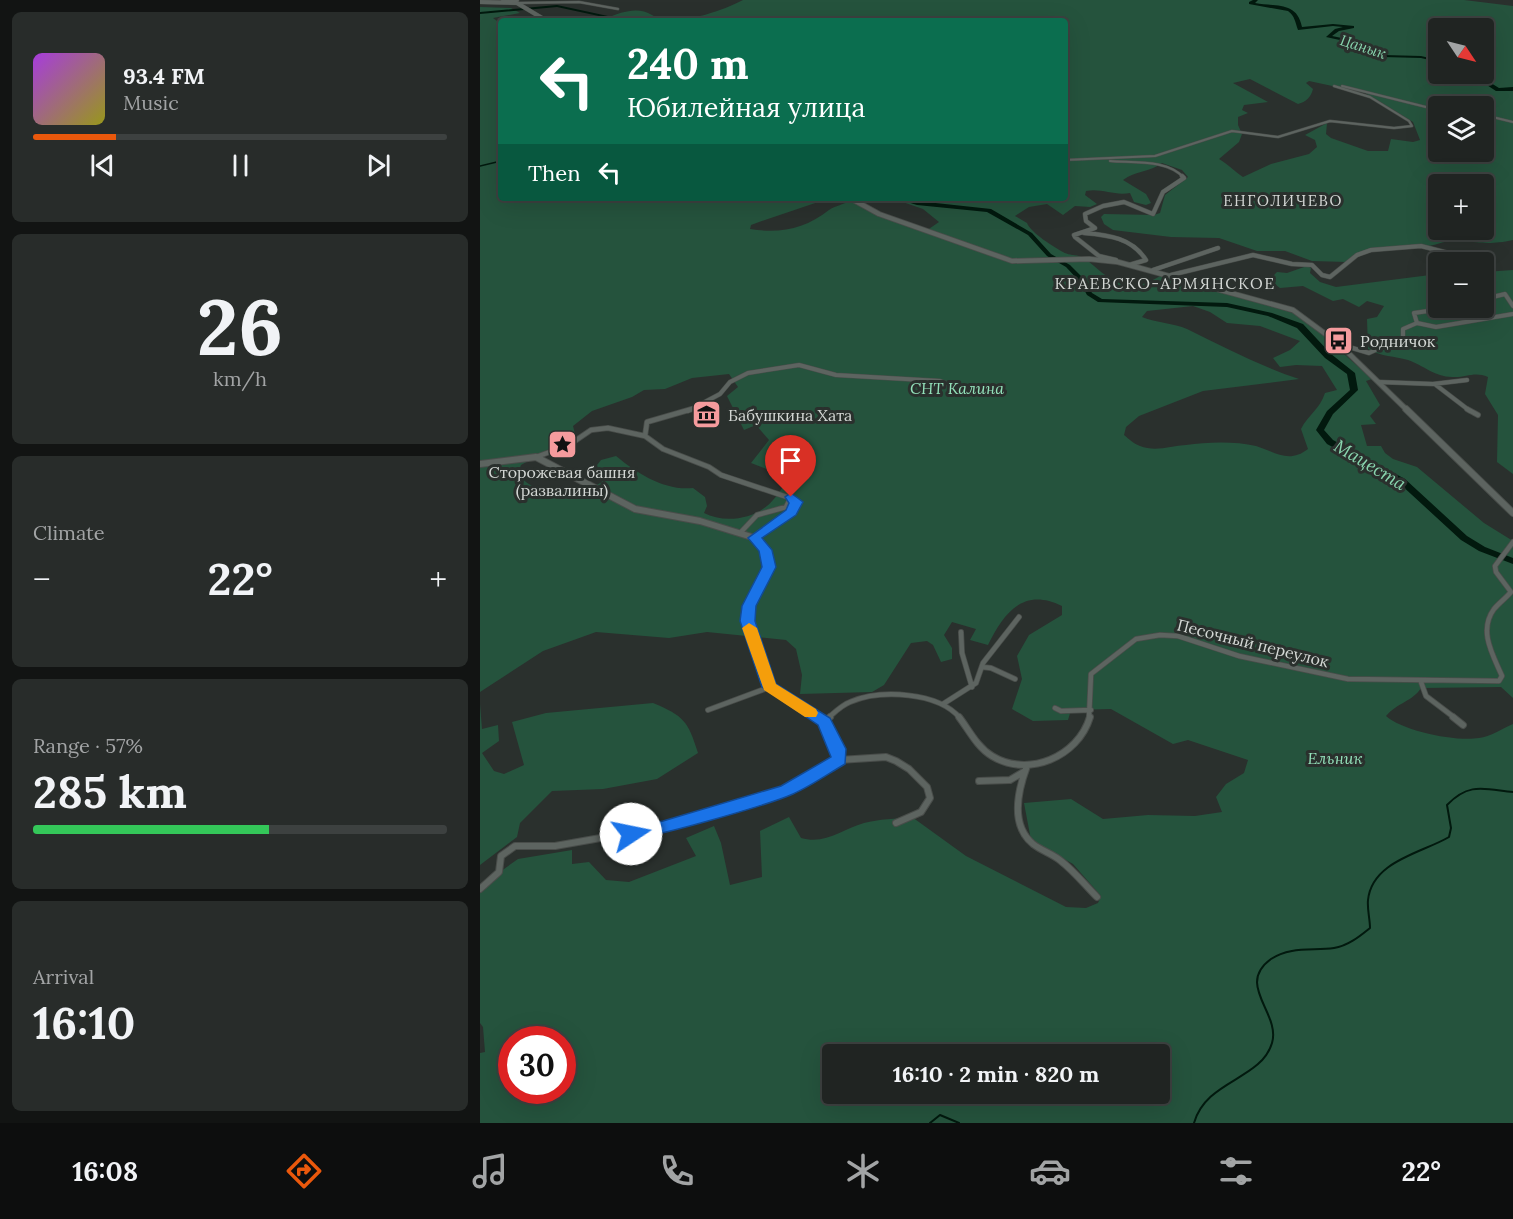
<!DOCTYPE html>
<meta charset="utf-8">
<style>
:root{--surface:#202422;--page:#282c2a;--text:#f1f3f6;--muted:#a2a4a5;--line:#3d4140;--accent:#ea580c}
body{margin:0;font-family:Lora,serif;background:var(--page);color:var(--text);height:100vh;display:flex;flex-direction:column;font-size:22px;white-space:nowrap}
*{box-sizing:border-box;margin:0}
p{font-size:20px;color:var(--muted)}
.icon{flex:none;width:33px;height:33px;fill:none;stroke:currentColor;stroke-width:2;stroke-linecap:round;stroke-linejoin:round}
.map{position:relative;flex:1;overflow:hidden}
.sheet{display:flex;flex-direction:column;gap:12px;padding:12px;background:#121413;width:480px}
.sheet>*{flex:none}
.hud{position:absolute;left:18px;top:18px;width:570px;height:183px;border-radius:6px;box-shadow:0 6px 24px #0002,0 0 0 2px var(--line);background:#0b6e4f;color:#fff;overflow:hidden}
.needle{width:39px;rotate:125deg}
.tools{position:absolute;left:948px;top:18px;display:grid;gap:12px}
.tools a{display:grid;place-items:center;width:66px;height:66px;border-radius:6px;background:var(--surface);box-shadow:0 6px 24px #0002,0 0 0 2px var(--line);font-size:30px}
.speed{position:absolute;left:18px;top:1026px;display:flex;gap:12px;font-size:30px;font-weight:700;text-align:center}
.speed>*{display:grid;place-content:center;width:78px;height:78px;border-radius:50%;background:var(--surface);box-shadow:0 6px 24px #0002,0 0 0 2px var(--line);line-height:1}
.speed .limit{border:9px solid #d22;background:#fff;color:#111}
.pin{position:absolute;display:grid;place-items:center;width:51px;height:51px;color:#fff;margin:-62px -26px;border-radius:50% 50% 50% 0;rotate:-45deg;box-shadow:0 0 6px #0007}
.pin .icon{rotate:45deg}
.me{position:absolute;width:66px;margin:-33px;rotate:79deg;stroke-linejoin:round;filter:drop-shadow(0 0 4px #0008)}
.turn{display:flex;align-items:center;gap:21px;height:126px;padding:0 30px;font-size:27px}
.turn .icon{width:78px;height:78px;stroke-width:2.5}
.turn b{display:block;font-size:42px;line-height:51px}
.then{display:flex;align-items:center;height:57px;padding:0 30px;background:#0003;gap:12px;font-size:22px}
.big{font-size:45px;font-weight:800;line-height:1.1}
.sheet .widget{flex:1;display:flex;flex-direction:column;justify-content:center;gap:9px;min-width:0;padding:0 21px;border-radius:9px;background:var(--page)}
.sheet .dial{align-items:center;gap:0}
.dial b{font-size:78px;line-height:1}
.song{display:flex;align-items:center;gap:18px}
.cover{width:72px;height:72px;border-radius:9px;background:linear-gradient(135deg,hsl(280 70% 55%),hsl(60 70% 35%))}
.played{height:6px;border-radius:3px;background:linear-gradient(90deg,var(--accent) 20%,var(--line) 20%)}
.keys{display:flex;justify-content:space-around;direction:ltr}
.heat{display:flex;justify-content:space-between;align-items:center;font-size:33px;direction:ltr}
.charge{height:9px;border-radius:4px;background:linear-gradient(90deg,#34c759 57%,var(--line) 0)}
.trip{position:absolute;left:342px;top:1044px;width:348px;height:60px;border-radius:6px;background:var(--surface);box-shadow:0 6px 24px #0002,0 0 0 2px var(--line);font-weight:800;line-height:60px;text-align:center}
.menu{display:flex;height:96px;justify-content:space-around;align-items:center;background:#0d0e0e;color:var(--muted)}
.menu .icon{width:42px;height:42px}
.menu .active{color:var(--accent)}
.menu b{font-size:27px;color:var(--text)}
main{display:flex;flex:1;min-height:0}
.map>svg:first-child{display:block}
.green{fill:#25533d;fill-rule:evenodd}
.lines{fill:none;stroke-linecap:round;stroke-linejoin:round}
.stream-far1{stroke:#02190e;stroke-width:1.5}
.stream{stroke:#02190e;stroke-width:2}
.river{fill:#02190e;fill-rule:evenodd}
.street-far3-casing{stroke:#494d4a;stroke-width:3}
.street-far2-casing{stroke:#494d4a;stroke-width:5}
.street-far1-casing{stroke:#494d4a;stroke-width:6}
.street-casing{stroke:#494d4a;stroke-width:8}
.secondary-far2-casing{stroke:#494d4a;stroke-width:4.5}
.secondary-far1-casing{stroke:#494d4a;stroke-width:6}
.secondary-casing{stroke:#494d4a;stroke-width:8}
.street-far3{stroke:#5d6460;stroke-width:2}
.street-far2{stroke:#5d6460;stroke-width:4}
.street-far1{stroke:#5d6460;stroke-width:4.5}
.street{stroke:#5d6460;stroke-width:6}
.secondary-far2{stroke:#5d6460;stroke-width:4}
.secondary-far1{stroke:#5d6460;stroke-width:4.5}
.secondary{stroke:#5d6460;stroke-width:6}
.route{fill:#1a73e8;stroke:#114b97;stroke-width:1.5}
.slow{fill:#f59e0b}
.labels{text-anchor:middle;stroke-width:6;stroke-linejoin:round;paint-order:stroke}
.far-water-label{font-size:15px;font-style:italic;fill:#89d6af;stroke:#2a302d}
.far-neighbourhood-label{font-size:15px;letter-spacing:1.5px;fill:#d3d7d4;stroke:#2a302d}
.far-quarter-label{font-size:16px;letter-spacing:1.5px;fill:#d3d7d4;stroke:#2a302d}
.poi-label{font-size:16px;fill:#d3d7d4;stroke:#2a302d;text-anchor:start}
.park-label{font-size:16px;font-style:italic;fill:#93e1ba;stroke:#2a302d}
.street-label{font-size:16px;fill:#d3d7d4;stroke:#2a302d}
.water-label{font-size:18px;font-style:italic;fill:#89d6af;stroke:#2a302d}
</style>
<main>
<section class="sheet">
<div class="widget">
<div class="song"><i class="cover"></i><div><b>93.4 FM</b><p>Music</p></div></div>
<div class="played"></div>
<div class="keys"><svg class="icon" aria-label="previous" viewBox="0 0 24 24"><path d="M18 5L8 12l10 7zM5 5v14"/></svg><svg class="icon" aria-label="pause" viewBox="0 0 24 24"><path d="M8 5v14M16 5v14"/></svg><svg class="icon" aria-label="next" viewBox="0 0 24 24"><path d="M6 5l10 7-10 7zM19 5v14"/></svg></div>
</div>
<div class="widget dial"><b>26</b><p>km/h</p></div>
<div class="widget"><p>Climate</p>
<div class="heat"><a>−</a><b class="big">22°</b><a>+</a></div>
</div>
<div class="widget"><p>Range · 57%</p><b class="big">285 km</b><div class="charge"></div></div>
<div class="widget"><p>Arrival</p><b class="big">16:10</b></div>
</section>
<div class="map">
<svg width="1033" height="1123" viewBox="0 0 1033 1123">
<rect width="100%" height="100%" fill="#2a302d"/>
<path class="green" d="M263,0h721l49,6v234c-28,6 -34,1 -59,1 -9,-1 -19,5 -28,5 -26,1 -57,-3 -79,16l-35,-1 -27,-10h-28l-38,-13 -48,-1 -58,-7 -9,-6 -3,-7 3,-3 50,1 6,-2 5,-18 23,-18 -6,-7 -20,-7c-12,9 -27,8 -39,17l23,14 5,9 -5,2 -12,-3 -4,-9c-16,3 -28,-5 -44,-2l-1,4 12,9 -7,3 -15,-1 -12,9 -16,-11 -18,3 -14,9 12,7c4,10 27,24 36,29 6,4 16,2 22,7 17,12 29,29 53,26 8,-1 19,-7 26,-11l129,39 24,17 55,49 -6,2 14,24 -10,11 6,8 -15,1 6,21h14l4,7 8,6 24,8 67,56 29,18v157l-12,-11 -80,1c-8,13 -24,15 -35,28 17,15 70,26 93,22 11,-1 24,-10 34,-14v399h-1033v-70l5,-1 -2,-25 -3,-4v-137l38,-27 54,-9v14l17,-2 17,18 23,2 67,-26 -10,-18 28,-12 7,17 9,42 32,-8 -2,-46 29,-14 12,21c25,7 41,-9 63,-15 15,-4 32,-4 48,-6l54,39 100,51 20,1 12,-5 3,-7 -28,-32 -42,-24 -7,-37 47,-4 32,20 45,-4 47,1 27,-4 -6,-15 10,-13 18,-11 4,-13 -60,-20 -15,4 -62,-35 -40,1 -3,10 -35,1 -21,-12 10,-30 -5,-23 12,-21 33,-20v-9c-39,-19 -58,7 -74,39l-18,-5 6,-11 -24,-7 -8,13 8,13v11l-11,3 -8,-17 -6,-4 -16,2 -27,42 -12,7 -72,2 2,-19 -6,-26 -10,-9 -79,-8 -38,6 -73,-6 -53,19 -63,41v-685l31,1 9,5 -27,5 8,6v174h329l-71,24 -8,3 -1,4c30,5 55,0 79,-19 6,-4 15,-6 22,-9l75,30 13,-9 -16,-13 -32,-11h174v-177h-446l-12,-3c14,-6 31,-12 45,-3 5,3 7,6 13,6 25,0 57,-10 78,-21zM958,28h46v46h-46zM770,79l48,25c8,-2 13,-7 15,-15l-7,-6 3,-2 56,12 9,5 39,24 7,18 -7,2 -22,-3 -3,12h-20l-37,-13 -5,-4 1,-11 -22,12 10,5 2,7 -8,7 -38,10 -28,13c-9,-6 -14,-12 -24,-18l20,-17 3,-8 -4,-9v-8l10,-4 -6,-3 2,-5 24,-3 -35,-19zM958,106h46v46h-46zM958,184h46v46h-46zM713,306l17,6 17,11 33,3 40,15 -10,9 -17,8 7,9 16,-2 26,1 15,24 -12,3c-5,16 -17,22 -24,36l7,20c-19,15 -33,3 -52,-3 -21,-5 -49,-4 -70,-1 -15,1 -31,7 -46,1 -6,-2 -11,-7 -16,-11l2,-8 13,-11 64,-25 96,-12c-39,-13 -75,-32 -112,-50 -13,-6 -31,-6 -45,-12l5,-6zM249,374l9,13 -11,9 17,34 12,-5 13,15 -18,23 39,15c-7,7 -10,15 -17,22 -16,19 -48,24 -69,13l3,-7 -2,-9 -12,-9c-28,3 -55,-14 -77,-32l-15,4 -4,5 5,17c-23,14 -69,16 -84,-9l3,-8 54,-31 -2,-8 19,-15 40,-14 12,-7 21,-1 27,-11zM32,1040h50v50h-50zM352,1054h328v40h-328z
M827,266l4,2 -1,5 10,9 16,5 102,-13v34h46v-36l29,-2v204l-16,-12 1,-47 -13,-21 3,-17c-14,-6 -22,1 -36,0 -17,0 -29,-12 -44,-17 -14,-4 -26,-3 -40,-11l-1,-30 10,-2 7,-11 -17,-5 -8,6 -16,-8 -10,2 -30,-15 -23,2 -11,-8 8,-8 10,1z
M173,703c31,13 35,18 45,50l-41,26 -54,10 -51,2 -32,32 -3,14 -37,28v-161l2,25 16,-4 1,16 -17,12 12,18 10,3 20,-9 -12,-43 34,-9z"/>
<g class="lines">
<path class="stream-far1" d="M0,166l21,-5"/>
<path class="stream" d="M450,1123l10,-8 19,8
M714,1123c12,-43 67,-43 78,-80 9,-30 -37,-58 -1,-84 19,-13 42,-8 63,-11 14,-2 26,-12 36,-20 0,-9 -3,-19 -2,-28 4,-39 54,-47 81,-63l2,-9 -4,-23c22,-23 37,-16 66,-13"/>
<path class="river" d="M773,0h5l-3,3c21,4 42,-2 47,24l31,-3 21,2v2l-15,3 -7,5 29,6 23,13 37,1 17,4v2l-17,-4 -38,-1 -25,-13 -32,-7 9,-8 8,-2 -10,-1 -35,4c-3,-8 -3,-14 -10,-19l-39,-7v-2z
M77,5l74,16h-9l-65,-14 -77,7v-2z
M990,74h6l23,14 14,-1v4h-17z
M414,198h10l13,3 74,8 41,24 19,21 19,11 15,15 7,13 10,6 125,4 45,10 31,11 28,30 24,19 3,17 -25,24 -9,16 9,10 72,39 62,57 18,11 28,11v6l-34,-13 -18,-11 -62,-57 -72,-39 -11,-14 11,-19 23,-21 -3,-16 -22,-16 -28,-30 -29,-12 -41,-9 -129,-5 -11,-7 -7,-13 -14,-15 -19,-11 -19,-21 -41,-23 -70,-7z"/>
<defs>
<path id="street-far3" d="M22,1l16,-1
M37,3l62,-1 39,7
M862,86l96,24
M1004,115l29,7
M585,160l90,-4 77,-25 46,6 52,-16 64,7 18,-2 -3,-5 -39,-24 -36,-11
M630,161c23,2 58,-2 74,17"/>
<path id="street-far2" d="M604,233c25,2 48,5 62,27l-17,5
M636,260l-17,-4 -24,-19 -1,-2 21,-7 -9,-7 -1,-7 18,-8 21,-4 29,12 10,-22 21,-14 -2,-2
M673,270l65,-22
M691,275l82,-20 39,9 20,1 10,10 8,2 27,-22 14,-5 50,-4 47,12
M1004,299l21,-5 8,12
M937,323l-3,-10 35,-5
M859,344l30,9 15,-7 3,-5 16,2v-14l14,-6 19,4 77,-13
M899,382l54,2 34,-4
M956,385l34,26
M208,411l32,-17 10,-12 18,-9 51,-8 37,10 104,6 13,5 4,6"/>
<path id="street-far1" d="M987,409l11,6
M165,436l2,-14 45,-13
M56,457l33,-12 22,-15 17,-2 37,8 18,13 46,18 12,8 75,25 -5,12 -36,26
M261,532l16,-17 29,-8 5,-10
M481,632l1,21 10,34
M502,667l9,1 24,11
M941,682l5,14 29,22
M463,704l33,-21 7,-20 36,-46
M575,708l6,3 30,-1
M228,710l62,-23 47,31
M348,718c7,-6 14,-13 22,-16 31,-13 88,-10 110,16
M609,718l2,-44 45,-35 24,-4 18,1 61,20 109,23 151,2 3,-5c-9,-21 -24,-45 -8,-67 5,-6 12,-11 17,-17l-15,-20 -1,-6 18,-24"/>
<path id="street" d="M336,717l14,17 9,26
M479,717c10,13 18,30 33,39 36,22 86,1 98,-39
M973,717l10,8
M344,722l6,-5
M547,766c-9,24 -17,59 6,78 9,7 20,10 28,17 13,10 24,24 36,36
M499,781l31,-1 15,-9
M0,889l19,-17 2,-16 14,-10h40l108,-19 123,-37 53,-30 47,-3 10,4 13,8 18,18 3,11 -9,14 -25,11"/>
<path id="secondary-far2" d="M0,2l37,1 30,18"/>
<path id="secondary-far1" d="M370,198l29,16 133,47 77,-2 29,3 175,48 46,34 69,67"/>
<path id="secondary" d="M926,409l107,104
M0,464l56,-7 99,52 65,12 55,17 10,12 4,17 -20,39 -2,15 23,66"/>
</defs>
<use href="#street-far3" class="street-far3-casing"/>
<use href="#street-far2" class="street-far2-casing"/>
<use href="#street-far1" class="street-far1-casing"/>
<use href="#street" class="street-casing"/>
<use href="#secondary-far2" class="secondary-far2-casing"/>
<use href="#secondary-far1" class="secondary-far1-casing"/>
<use href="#secondary" class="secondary-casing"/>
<use href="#street-far3" class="street-far3"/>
<use href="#street-far2" class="street-far2"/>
<use href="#street-far1" class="street-far1"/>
<use href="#street" class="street"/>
<use href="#secondary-far2" class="secondary-far2"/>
<use href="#secondary-far1" class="secondary-far1"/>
<use href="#secondary" class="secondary"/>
</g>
<path class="route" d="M311,493l12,9 -7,13 -34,23 10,12 4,17 -20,39 -1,15 21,63 54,34 16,31 -1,15c-17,10 -34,22 -52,30 -20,9 -153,49 -168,44l-2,-4 2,-5 38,-8 118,-35 50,-29 -13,-32 -56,-38 -22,-66 2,-15 20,-39 -3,-16 -11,-13 38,-28 3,-7 -4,-6z"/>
<path class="slow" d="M269,623l8,5 19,56 40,25 2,4 -2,4h-11l-41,-27 -22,-62z"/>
<defs>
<symbol id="bus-square" viewBox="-11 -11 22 22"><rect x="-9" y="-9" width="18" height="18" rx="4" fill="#f59b9d" stroke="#2a302d"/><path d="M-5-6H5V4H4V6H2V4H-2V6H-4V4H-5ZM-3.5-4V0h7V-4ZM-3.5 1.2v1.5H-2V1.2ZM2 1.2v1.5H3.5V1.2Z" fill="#111"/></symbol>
<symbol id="museum-square" viewBox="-11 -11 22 22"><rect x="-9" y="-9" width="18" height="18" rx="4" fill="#f59b9d" stroke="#2a302d"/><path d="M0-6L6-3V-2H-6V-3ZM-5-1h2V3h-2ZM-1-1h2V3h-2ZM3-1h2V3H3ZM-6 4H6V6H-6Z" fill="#111"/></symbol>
<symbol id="sight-square" viewBox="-11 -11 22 22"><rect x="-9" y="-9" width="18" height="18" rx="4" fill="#f59b9d" stroke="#2a302d"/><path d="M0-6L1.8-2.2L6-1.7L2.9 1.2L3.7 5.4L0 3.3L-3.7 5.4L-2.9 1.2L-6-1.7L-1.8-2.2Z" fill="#111"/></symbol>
</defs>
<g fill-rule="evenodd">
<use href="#bus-square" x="842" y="324" width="33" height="33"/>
<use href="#museum-square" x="210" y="398" width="33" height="33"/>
<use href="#sight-square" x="66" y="428" width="33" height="33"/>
</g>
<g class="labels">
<g class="far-water-label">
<text transform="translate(883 47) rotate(18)" y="5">Цанык</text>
</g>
<g class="far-neighbourhood-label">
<text x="803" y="206">ЕНГОЛИЧЕВО</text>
</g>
<g class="far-quarter-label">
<text x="685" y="289">КРАЕВСКО-АРМЯНСКОЕ</text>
</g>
<g class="poi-label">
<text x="880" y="347">Родничок</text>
<text x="248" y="421">Бабушкина Хата</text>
<text x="82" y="478" text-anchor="middle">Сторожевая башня<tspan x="82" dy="18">(развалины)</tspan></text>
</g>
<g class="park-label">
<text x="477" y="394">СНТ Калина</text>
<text x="855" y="764">Ельник</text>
</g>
<g class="street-label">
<text transform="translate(773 643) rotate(14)" y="6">Песочный переулок</text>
</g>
<g class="water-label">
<text transform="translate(890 465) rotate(31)" y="6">Мацеста</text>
</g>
</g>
</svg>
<div class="tools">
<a><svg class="needle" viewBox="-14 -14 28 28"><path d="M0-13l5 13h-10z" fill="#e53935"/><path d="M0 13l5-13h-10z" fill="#a2a4a5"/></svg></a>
<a><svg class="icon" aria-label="layers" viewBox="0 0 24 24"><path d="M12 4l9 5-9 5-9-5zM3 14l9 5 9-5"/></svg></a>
<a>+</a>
<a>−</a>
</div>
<div class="speed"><div class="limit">30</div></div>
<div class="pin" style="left:311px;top:497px;background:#d93025"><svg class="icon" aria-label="arrive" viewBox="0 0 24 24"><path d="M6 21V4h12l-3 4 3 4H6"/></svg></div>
<svg class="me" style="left:151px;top:834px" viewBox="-20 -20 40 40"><circle r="19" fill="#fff"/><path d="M0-13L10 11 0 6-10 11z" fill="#1a73e8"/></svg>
<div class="trip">16:10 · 2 min · 820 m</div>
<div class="hud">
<div class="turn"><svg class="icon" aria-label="left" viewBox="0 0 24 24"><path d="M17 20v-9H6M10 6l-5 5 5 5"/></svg><div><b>240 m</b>Юбилейная улица</div></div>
<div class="then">Then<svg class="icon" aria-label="left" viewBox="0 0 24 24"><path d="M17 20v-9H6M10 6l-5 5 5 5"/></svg></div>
</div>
</div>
</main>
<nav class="menu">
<b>16:08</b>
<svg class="icon active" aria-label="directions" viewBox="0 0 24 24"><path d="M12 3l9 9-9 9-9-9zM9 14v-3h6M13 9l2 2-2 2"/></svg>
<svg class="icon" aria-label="music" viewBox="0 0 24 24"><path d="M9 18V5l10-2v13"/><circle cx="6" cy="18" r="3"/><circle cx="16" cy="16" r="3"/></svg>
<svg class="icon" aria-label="phone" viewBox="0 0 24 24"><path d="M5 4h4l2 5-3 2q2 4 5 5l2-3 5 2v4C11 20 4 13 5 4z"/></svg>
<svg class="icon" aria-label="climate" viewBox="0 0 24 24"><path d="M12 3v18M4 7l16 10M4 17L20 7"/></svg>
<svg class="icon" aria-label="car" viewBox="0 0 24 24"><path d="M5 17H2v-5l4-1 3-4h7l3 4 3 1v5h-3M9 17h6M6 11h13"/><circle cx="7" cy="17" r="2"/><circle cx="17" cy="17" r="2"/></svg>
<svg class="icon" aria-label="filters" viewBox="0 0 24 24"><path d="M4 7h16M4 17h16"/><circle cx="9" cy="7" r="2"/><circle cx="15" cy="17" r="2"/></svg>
<b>22°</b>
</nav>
